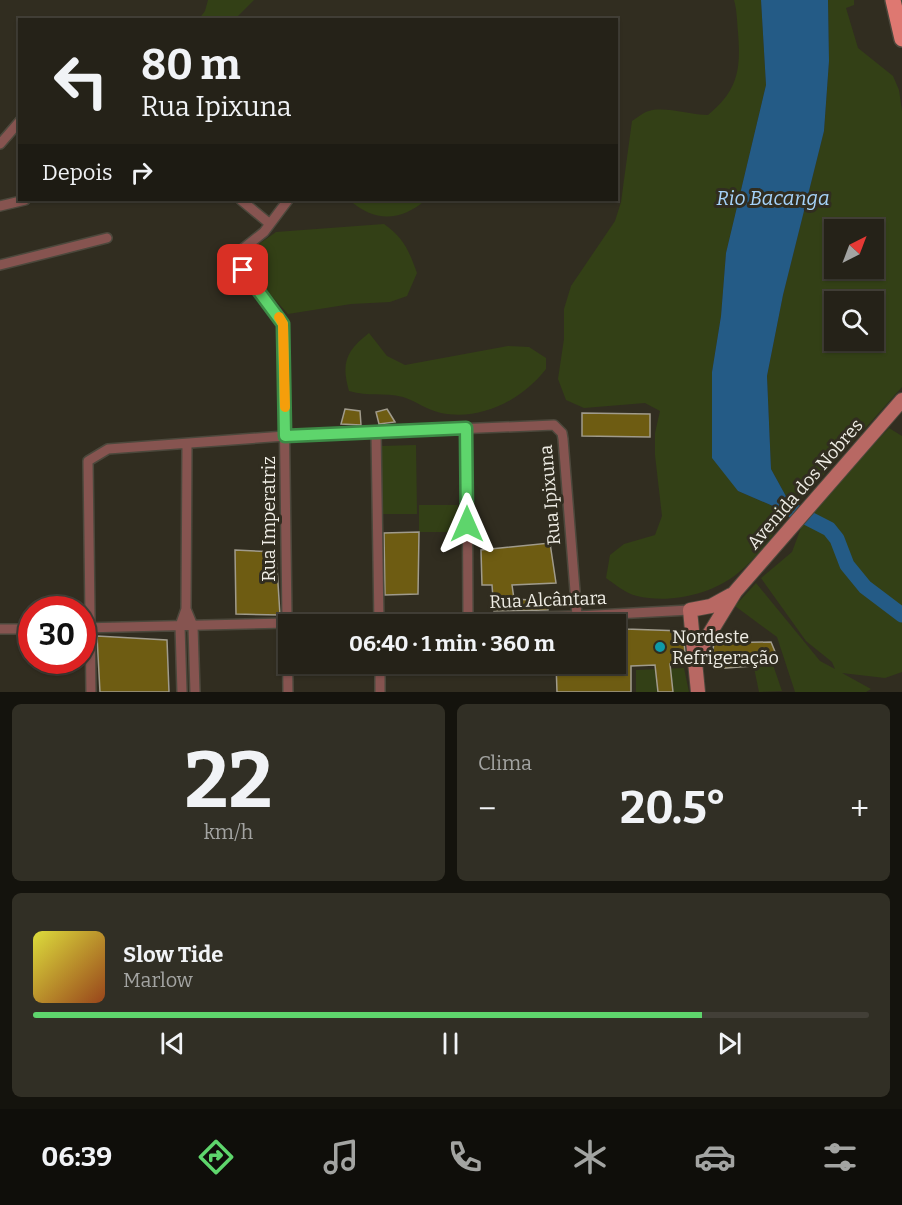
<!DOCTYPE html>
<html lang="pt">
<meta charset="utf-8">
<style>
:root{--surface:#252218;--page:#312f25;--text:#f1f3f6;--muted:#a3a4a2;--line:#423f37;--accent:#5ed56c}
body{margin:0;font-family:Bitter,serif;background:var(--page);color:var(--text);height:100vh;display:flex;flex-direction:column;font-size:22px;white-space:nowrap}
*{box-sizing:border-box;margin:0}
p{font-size:20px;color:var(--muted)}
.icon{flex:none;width:33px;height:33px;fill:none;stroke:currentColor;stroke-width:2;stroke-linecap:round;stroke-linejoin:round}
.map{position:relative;height:692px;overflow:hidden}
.side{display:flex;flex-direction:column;gap:12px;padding:12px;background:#14130d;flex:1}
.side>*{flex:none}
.top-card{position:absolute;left:18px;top:18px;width:600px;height:183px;border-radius:0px;box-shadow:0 2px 4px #0004,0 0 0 2px var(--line);background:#252218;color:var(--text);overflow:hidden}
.needle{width:39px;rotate:42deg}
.buttons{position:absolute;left:824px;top:219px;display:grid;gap:12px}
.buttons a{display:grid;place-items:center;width:60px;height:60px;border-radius:0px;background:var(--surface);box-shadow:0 2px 4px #0004,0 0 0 2px var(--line);font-size:30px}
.speed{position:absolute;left:18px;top:596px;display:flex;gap:12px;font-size:30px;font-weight:700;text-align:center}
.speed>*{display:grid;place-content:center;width:78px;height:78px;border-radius:50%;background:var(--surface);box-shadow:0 2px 4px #0004,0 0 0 2px var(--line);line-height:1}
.speed .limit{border:9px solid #d22;background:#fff;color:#111}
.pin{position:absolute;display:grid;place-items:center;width:51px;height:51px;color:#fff;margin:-26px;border-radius:12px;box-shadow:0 3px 9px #0006}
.me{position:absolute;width:66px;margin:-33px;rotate:0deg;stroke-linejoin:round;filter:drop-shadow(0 0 4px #0008)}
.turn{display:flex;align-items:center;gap:21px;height:126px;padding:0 24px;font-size:27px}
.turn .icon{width:78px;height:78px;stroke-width:2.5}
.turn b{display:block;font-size:42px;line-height:51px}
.then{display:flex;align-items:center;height:57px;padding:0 24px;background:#0003;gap:12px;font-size:22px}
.big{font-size:45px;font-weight:700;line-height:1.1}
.side .card{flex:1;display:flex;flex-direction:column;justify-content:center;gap:9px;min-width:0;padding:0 21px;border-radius:9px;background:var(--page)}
.side .dial{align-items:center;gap:0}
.dial b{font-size:78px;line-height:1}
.song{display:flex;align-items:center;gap:18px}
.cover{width:72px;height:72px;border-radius:9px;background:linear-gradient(135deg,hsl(60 70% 55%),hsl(20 70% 35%))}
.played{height:6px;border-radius:3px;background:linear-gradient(90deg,var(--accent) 80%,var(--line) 80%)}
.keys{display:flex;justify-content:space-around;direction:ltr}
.heat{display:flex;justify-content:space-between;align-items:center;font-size:33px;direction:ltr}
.side .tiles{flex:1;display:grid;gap:12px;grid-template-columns:1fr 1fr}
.card:last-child{grid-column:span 2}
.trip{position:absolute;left:278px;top:614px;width:348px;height:60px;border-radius:0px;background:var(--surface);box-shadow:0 2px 4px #0004,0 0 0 2px var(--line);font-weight:700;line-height:60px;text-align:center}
.menu{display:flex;height:96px;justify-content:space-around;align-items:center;background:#0f0e0a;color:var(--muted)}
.menu .icon{width:42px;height:42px}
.menu .selected{color:var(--accent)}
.menu b{font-size:27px;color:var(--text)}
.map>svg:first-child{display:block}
.green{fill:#334016;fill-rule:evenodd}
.water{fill:#245b86}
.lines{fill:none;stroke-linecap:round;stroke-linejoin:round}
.river{stroke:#245b86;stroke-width:15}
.building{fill:#6e5c12;stroke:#a09b8c;stroke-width:1.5}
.minor-casing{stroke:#4c483c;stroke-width:12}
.secondary-casing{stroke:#4c483c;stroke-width:16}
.primary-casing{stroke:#4c483c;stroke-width:18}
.minor{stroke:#865450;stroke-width:9}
.secondary{stroke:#b86863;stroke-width:14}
.primary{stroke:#de7871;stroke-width:15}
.route-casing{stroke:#3d8a46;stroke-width:15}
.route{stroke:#5ed56c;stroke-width:10}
.slow{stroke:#f59e0b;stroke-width:10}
.culture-dot{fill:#0f9aa8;stroke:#312d20;stroke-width:2}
.labels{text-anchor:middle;stroke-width:6;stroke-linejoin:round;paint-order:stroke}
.street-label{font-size:18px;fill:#efede5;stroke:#312d20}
.poi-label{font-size:18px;fill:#efede5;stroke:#312d20;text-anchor:start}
.water-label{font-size:20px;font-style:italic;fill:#a6d3fa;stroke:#312d20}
</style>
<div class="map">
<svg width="902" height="692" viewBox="0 0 902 692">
<rect width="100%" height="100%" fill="#312d20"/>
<path class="green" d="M208,0h46l-19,19h-36l6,-8z
M734,0h27l5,85 -40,168 -5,63 -9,56 26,119 51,22c-15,20 -31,44 -51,60 -25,21 -68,31 -101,23 -12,-3 -21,-11 -31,-18l4,-23 14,-11 31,-9 7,-19 -7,-61v-22l5,-22 -15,-8 -61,5 -18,-8 -8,-21 6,-40v-30l7,-23 44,-65 6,-19 11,-81c5,-3 12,-9 17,-10 15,-5 42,4 59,4 30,-25 33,-45 30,-83 -1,-10 -1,-22 -4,-32z
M828,0h26v5l-8,3 12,40 35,28 6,14 3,21v276l-109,122 -22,-40 -4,-93 16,-81 41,-164 5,-70zM834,230h39v38h-39zM834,302h39v38h-39z
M349,200h77c-27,22 -51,22 -77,0z
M384,224c20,14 25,27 33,49l-10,23 -17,6 -39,2 -63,10 -31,-34 -9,-15 1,-14 27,-19z
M369,333l18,23 18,9 103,-19 21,1 17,11v11c-24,31 -65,52 -105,44 -14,-3 -25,-12 -38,-16 -20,-5 -34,0 -54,-6 -8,-28 -3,-40 20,-58z
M889,428l13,8v236l-17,6 -43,-5 29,16 -5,3h-71l-18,-55 -42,-31 21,-23 64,78 15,8 -3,-7 -26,-21 -45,-63 31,-26 13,-35z
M416,445l1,69h-35l-1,-68z
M419,505h39l1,27h-40z
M772,662l10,29 -23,1 -6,-29z
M433,663h27v7l-27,-1z
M684,668l5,24h-53v-22z"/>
<path class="water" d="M761,0h67l1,61 -5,70 -41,164 -16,81 4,93 22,40 -4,4 -51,-22 -26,-33v-86l9,-56 5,-63 40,-168z"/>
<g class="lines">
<path class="river" d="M792,510l37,19 8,10 10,26 18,22 37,28"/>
</g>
<path class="building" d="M345,409l15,2 1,14 -20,-1z
M387,409l8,13 -16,2 -3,-12z
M582,413l68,1v23l-68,-1z
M419,532l-1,62 -33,1 -1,-62z
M550,543l6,40 -44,2 2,14 34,2v9l-54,1 -2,-26h-10l-1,-35z
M235,550l41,2 4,63 -44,-1z
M626,627v2l57,2 3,32 -16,1 3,28h-15l-3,-27 -24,1v26h-74l-1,-29h36l1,4 6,-1v3l14,-2 2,-39z
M97,636l70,4 2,52h-69z
M771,642l5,12 -25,1 1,11 -38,3 -2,-13 2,-13z"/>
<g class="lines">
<defs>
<path id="minor" d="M0,144l20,-23
M241,200l29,24
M0,206l25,-6
M0,265l107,-27
M467,428l1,191
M376,432l3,192
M186,609l7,17 2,66
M82,628l495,-12 113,-6
M0,629h32
M380,663v29
M91,692l-3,-231 20,-12 177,-13 269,-11 8,8 1,6 14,177
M182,692l-2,-66 6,-17 1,-164
M288,692l-5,-368 -45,-65 2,-8 24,-19 24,-32"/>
<path id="secondary" d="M702,646l33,-54 167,-192
M698,692l-8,-82 21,-4 20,-11"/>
<path id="primary" d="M893,0l9,39"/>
</defs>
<use href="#minor" class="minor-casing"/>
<use href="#secondary" class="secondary-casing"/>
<use href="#primary" class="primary-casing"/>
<use href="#minor" class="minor"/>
<use href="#secondary" class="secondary"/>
<use href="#primary" class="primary"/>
</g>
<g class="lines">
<defs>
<path id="route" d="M243,270l40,54 2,112 181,-8 1,96"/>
</defs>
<use href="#route" class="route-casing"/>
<use href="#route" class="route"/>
<path class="slow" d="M279,317l4,7 2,83"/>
</g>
<circle class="culture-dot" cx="660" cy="647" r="6"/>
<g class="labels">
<g class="street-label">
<text transform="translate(805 484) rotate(-49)" y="6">Avenida dos Nobres</text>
<text transform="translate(550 495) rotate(-95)" y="6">Rua Ipixuna</text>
<text transform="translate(269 519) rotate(-90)" y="6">Rua Imperatriz</text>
<text transform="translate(548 600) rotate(-2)" y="6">Rua Alcântara</text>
</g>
<g class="poi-label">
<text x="672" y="643">Nordeste<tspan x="672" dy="21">Refrigeração</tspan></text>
</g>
<g class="water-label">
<text x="773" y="205">Rio Bacanga</text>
</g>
</g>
</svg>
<div class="buttons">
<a><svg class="needle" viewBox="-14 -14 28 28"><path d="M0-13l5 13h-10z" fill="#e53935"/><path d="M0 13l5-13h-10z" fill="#a3a4a2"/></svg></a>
<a><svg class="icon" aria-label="search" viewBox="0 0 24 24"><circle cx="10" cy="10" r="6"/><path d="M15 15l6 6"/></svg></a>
</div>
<div class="speed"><div class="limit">30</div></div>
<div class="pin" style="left:243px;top:270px;background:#d93025"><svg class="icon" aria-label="arrive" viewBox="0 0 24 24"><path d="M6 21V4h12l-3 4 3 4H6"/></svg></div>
<svg class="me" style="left:467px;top:524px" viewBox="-20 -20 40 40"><path d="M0-17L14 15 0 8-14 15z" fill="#5ed56c" stroke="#fff" stroke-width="4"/></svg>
<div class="trip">06:40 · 1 min · 360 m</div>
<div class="top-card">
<div class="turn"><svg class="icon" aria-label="left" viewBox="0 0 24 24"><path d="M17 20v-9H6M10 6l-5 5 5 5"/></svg><div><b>80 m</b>Rua Ipixuna</div></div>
<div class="then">Depois<svg class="icon" aria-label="right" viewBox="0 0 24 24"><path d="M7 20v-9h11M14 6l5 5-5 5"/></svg></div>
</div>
</div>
<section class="side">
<div class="tiles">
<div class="card dial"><b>22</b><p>km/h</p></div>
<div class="card"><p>Clima</p>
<div class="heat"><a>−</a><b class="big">20.5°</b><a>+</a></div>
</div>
<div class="card">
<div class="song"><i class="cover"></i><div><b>Slow Tide</b><p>Marlow</p></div></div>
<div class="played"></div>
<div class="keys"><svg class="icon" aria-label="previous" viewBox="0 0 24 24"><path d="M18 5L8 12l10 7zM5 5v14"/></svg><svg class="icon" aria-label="pause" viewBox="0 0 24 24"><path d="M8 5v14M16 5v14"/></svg><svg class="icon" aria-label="next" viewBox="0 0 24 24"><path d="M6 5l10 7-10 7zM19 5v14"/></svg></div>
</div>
</div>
</section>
<nav class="menu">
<b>06:39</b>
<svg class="icon selected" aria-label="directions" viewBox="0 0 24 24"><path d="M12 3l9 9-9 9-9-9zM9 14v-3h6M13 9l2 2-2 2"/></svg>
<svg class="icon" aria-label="music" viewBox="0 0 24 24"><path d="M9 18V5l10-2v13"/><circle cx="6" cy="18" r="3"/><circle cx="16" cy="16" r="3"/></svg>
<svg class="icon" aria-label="phone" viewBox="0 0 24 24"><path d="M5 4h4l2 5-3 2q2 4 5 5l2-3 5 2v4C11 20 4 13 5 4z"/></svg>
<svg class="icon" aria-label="climate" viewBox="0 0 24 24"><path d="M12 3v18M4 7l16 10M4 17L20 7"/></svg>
<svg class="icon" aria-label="car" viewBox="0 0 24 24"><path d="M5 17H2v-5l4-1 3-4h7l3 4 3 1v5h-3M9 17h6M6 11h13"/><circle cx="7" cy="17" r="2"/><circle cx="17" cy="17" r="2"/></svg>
<svg class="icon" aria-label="filters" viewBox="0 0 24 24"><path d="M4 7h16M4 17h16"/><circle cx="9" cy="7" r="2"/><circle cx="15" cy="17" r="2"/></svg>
</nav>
